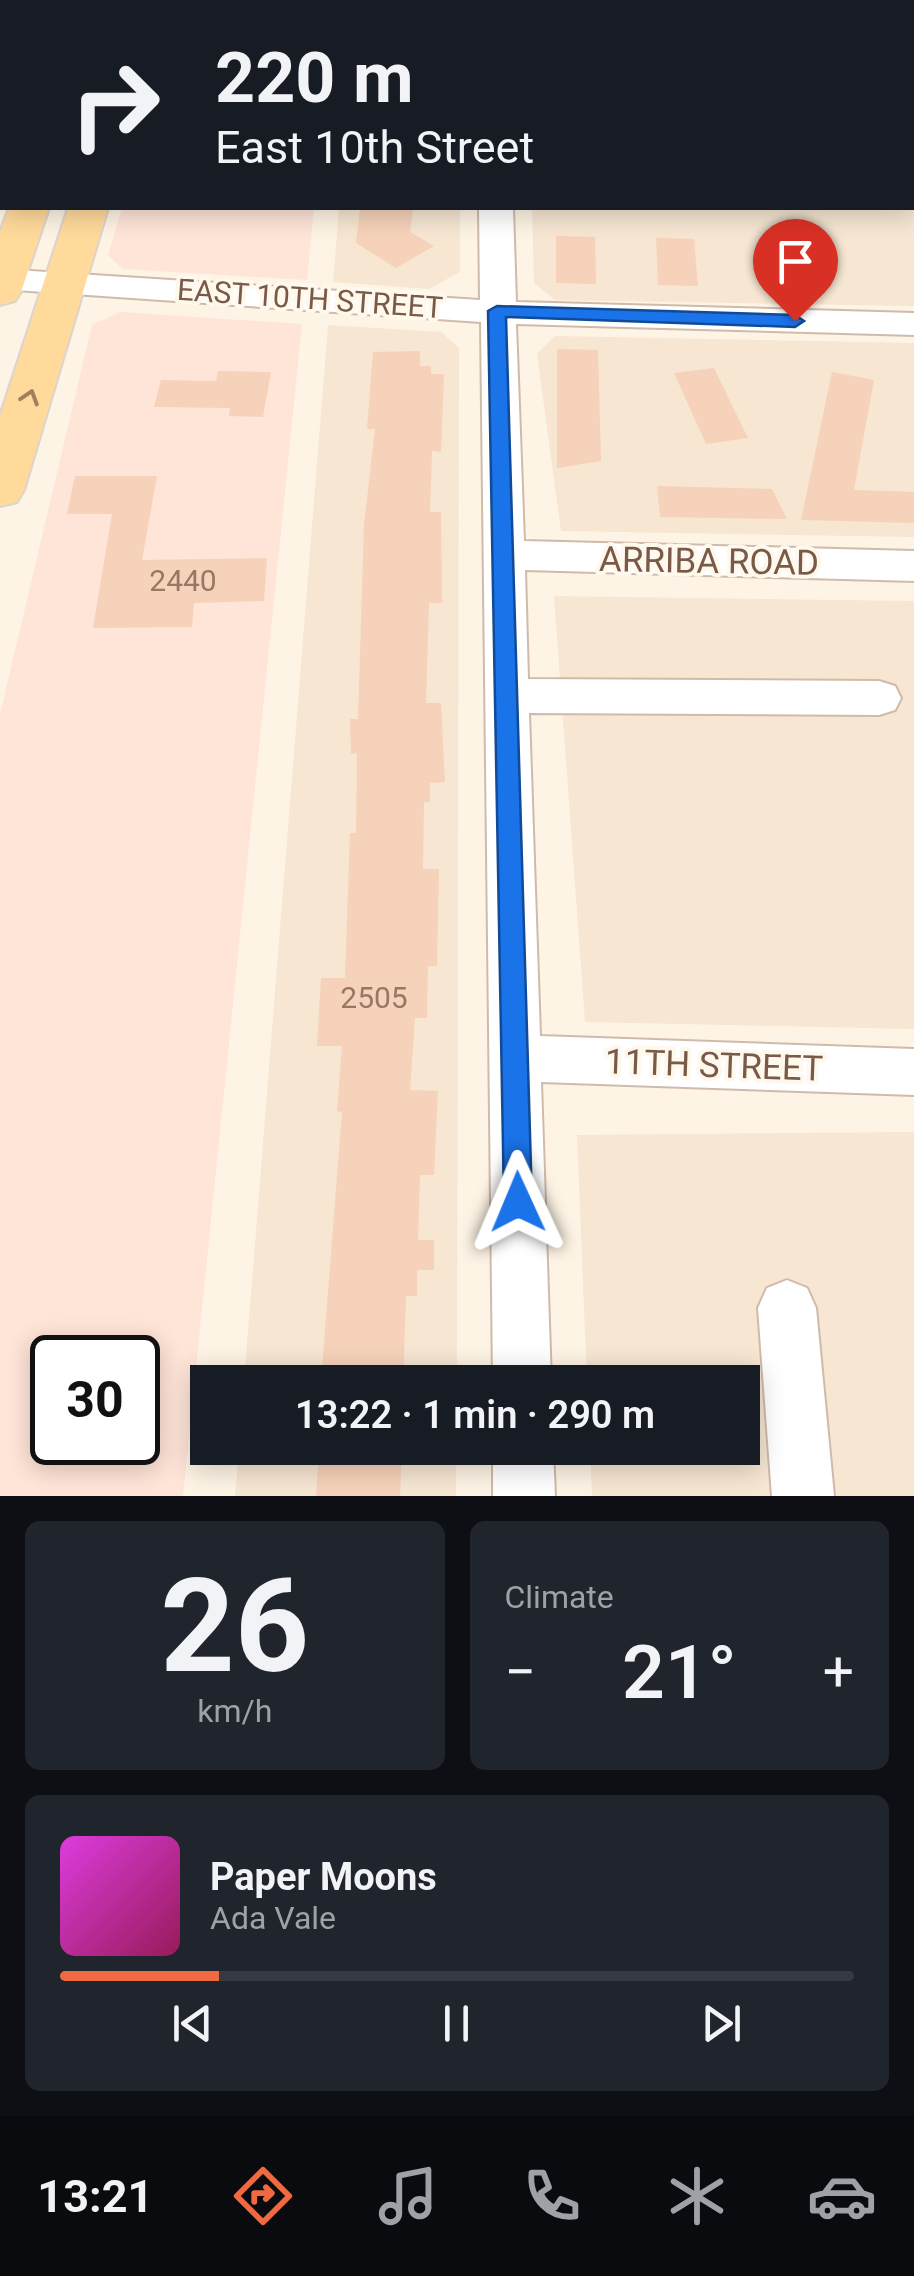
<!DOCTYPE html>
<meta charset="utf-8">
<style>
:root{--surface:#171b24;--page:#20242c;--text:#f1f3f6;--muted:#9ea1a6;--line:#363941;--accent:#f16941}
body{margin:0;font-family:Roboto,sans-serif;background:var(--page);color:var(--text);height:100vh;display:flex;flex-direction:column;font-size:38px;white-space:nowrap}
*{box-sizing:border-box;margin:0}
p{font-size:32px;color:var(--muted)}
.icon{flex:none;width:55px;height:55px;fill:none;stroke:currentColor;stroke-width:2;stroke-linecap:round;stroke-linejoin:round}
.map{position:relative;height:1496px;overflow:hidden}
.side{display:flex;flex-direction:column;gap:25px;padding:25px;background:#0d0f14;flex:1}
.side>*{flex:none}
.hud{position:absolute;left:0px;top:0px;width:915px;height:210px;box-shadow:0 5px 25px #0003;background:#171b24;color:var(--text);overflow:hidden}
.speed{position:absolute;left:30px;top:1335px;display:flex;gap:20px;font-size:50px;font-weight:700;text-align:center}
.speed>*{display:grid;place-content:center;width:130px;height:130px;border-radius:50%;background:var(--surface);box-shadow:0 5px 25px #0003;line-height:1}
.speed .limit{border:5px solid #111;border-radius:15px;background:#fff;color:#111}
.pin{position:absolute;display:grid;place-items:center;width:85px;height:85px;color:#fff;margin:-102px -42px;border-radius:50% 50% 50% 0;rotate:-45deg;box-shadow:0 0 10px #0007}
.pin .icon{rotate:45deg}
.me{position:absolute;width:110px;margin:-55px;rotate:359deg;stroke-linejoin:round;filter:drop-shadow(0 0 8px #0008)}
.turn{display:flex;align-items:center;gap:35px;height:210px;padding:0 50px;font-size:45px}
.turn .icon{width:130px;height:130px;stroke-width:2.5}
.turn b{display:block;font-size:70px;line-height:85px}
.big{font-size:75px;font-weight:600;line-height:1.1}
.side .tile{flex:1;display:flex;flex-direction:column;justify-content:center;gap:15px;min-width:0;padding:0 35px;border-radius:15px;background:var(--page)}
.side .dial{align-items:center;gap:0}
.dial b{font-size:130px;line-height:1}
.song{display:flex;align-items:center;gap:30px}
.cover{width:120px;height:120px;border-radius:15px;background:linear-gradient(135deg,hsl(300 70% 55%),hsl(330 70% 35%))}
.played{height:10px;border-radius:5px;background:linear-gradient(90deg,var(--accent) 20%,var(--line) 20%)}
.keys{display:flex;justify-content:space-around;direction:ltr}
.heat{display:flex;justify-content:space-between;align-items:center;font-size:55px;direction:ltr}
.side .tiles{flex:1;display:grid;gap:25px;grid-template-columns:1fr 1fr}
.tile:last-child{grid-column:span 2}
.trip{position:absolute;left:190px;top:1365px;width:570px;height:100px;border-radius:0px;background:var(--surface);box-shadow:0 5px 25px #0003;font-weight:600;line-height:100px;text-align:center}
.tab-bar{display:flex;height:160px;justify-content:space-around;align-items:center;background:#090b0e;color:var(--muted)}
.tab-bar .icon{width:70px;height:70px}
.tab-bar .current{color:var(--accent)}
.tab-bar b{font-size:45px;color:var(--text)}
.map>svg:first-child{display:block}
.residential{fill:#f6e6d2}
.commercial{fill:#ffe4d8;fill-rule:evenodd}
.building{fill:#f6d2ba}
.lines{fill:none;stroke-linecap:round;stroke-linejoin:round}
.minor-casing{stroke:#d0bbaa;stroke-width:4}
.major-casing{stroke:#dcd4cf;stroke-width:4}
.minor{fill:#fff;fill-rule:evenodd}
.major{fill:#ffda9b;fill-rule:evenodd}
.oneway{stroke:#a18061}
.route{fill:#1a73e8;stroke:#114b97;stroke-width:2.5}
.labels{text-anchor:middle;stroke-width:8;stroke-linejoin:round;paint-order:stroke}
.far-street-label{font-size:30px;fill:#795948;stroke:#fff8ed}
.number-label{font-size:30px;fill:#987764}
.street-label{font-size:35px;fill:#795948;stroke:#fff8ed}
</style>
<div class="map">
<svg width="914" height="1496" viewBox="0 0 914 1496">
<rect width="100%" height="100%" fill="#fef4e5"/>
<path class="residential" d="M914,158v148l-359,-6 -21,-17 -2,-75h380z
M339,208h121v64l-31,17 -96,-7z
M328,325l113,7 18,16 -2,1034h-213z
M555,336l359,7v194l-353,-6 -24,-177z
M554,596l360,5v428l-329,-7z
M914,1132v364h-322l-2,-48h152v-66h-155l-10,-247z
M239,1448h217v48h-221z"/>
<path class="commercial" d="M122,208h192l-7,72 -184,-11 -15,-14z
M120,312l182,12 -119,1172h-183v-782l92,-389zM52,1358h86v84h-86z"/>
<path class="building" d="M360,208h53l-3,24 24,14 -38,22 -40,-25z
M556,236l39,1 1,47 -40,-1z
M656,238l38,1 4,47 -40,-1z
M557,349l41,1 3,111 -44,7z
M420,351v15h11v8h13l-3,78 -9,-1 -2,61h11l1,91h-13l-3,100h15l4,79 -15,1v19h-6l-1,67h16l-2,97h-9l-1,52h-12l-5,72 28,1 -4,84h-14l-2,65h16v30h-17v26h-11l-3,86h-82l21,-270 -5,-1 5,-65h-25l4,-68h24l5,-145h6l1,-80 -6,1 -1,-35h8l6,-194 11,-96h-8l6,-77z
M714,368l34,70 -42,6 -32,-71z
M218,371l53,1 -8,45 -34,-1 1,-8 -76,-1 7,-27 55,1z
M832,372l42,8 -20,110 60,2v31l-113,-3z
M75,476h82l-15,84 125,-2 -3,43 -70,2 -2,24 -99,1 19,-114h-45z
M657,486l115,3 15,30 -127,-2z
M319,1451l83,1 -2,44h-84z"/>
<g class="lines">
<defs>
<path id="minor" d="M279,0h28v2h-28z
M477,0h28v2h-28z
M912,130h2v20h-2z
M479,208h34l3,94 398,11v22l-398,-11 8,217 390,10v30l-389,-11 3,109 351,2 16,5 6,12 -6,12 -16,5 -350,-2 11,323 374,13v46l-373,-13 10,300h-58l-12,-1060 -481,-33v-20l480,31z
M787,1280l20,8 9,20 18,188h-62l-14,-188 9,-20z
M493,1448h60l2,48h-62z"/>
<path id="major" d="M9,208h40l-28,84 -6,9 -15,4v-73z
M68,208h40l-84,282 -7,12 -17,4v-90z"/>
</defs>
<use href="#minor" class="minor-casing"/>
<use href="#major" class="major-casing"/>
<use href="#minor" class="minor"/>
<use href="#major" class="major"/>
</g>
<defs><path id="oneway-chevron" d="M-2-3.5L2.5 0L-2 3.5" fill="none" stroke-width="1.6" stroke-linecap="round" stroke-linejoin="round" transform="scale(2.5)"/></defs>
<use class="oneway" href="#oneway-chevron" transform="translate(30 397) rotate(-72)"/>
<path class="route" d="M497,306l298,9 9,6 -9,6 -289,-10 26,885 -4,10 -10,3 -10,-3 -4,-10 -16,-891z"/>
<g class="labels">
<g class="far-street-label">
<text transform="translate(310 299) rotate(4)" y="10">EAST 10TH STREET</text>
</g>
<g class="number-label">
<text x="183" y="591">2440</text>
<text x="374" y="1008">2505</text>
</g>
<g class="street-label">
<text transform="translate(709 561) rotate(1)" y="12">ARRIBA ROAD</text>
<text transform="translate(714 1065) rotate(2)" y="12">11TH STREET</text>
</g>
</g>
</svg>
<div class="speed"><div class="limit">30</div></div>
<div class="pin" style="left:795px;top:321px;background:#d93025"><svg class="icon" aria-label="arrive" viewBox="0 0 24 24"><path d="M6 21V4h12l-3 4 3 4H6"/></svg></div>
<svg class="me" style="left:518px;top:1202px" viewBox="-20 -20 40 40"><path d="M0-17L14 15 0 8-14 15z" fill="#1a73e8" stroke="#fff" stroke-width="4"/></svg>
<div class="trip">13:22 · 1 min · 290 m</div>
<div class="hud">
<div class="turn"><svg class="icon" aria-label="right" viewBox="0 0 24 24"><path d="M7 20v-9h11M14 6l5 5-5 5"/></svg><div><b>220 m</b>East 10th Street</div></div>
</div>
</div>
<section class="side">
<div class="tiles">
<div class="tile dial"><b>26</b><p>km/h</p></div>
<div class="tile"><p>Climate</p>
<div class="heat"><a>−</a><b class="big">21°</b><a>+</a></div>
</div>
<div class="tile">
<div class="song"><i class="cover"></i><div><b>Paper Moons</b><p>Ada Vale</p></div></div>
<div class="played"></div>
<div class="keys"><svg class="icon" aria-label="previous" viewBox="0 0 24 24"><path d="M18 5L8 12l10 7zM5 5v14"/></svg><svg class="icon" aria-label="pause" viewBox="0 0 24 24"><path d="M8 5v14M16 5v14"/></svg><svg class="icon" aria-label="next" viewBox="0 0 24 24"><path d="M6 5l10 7-10 7zM19 5v14"/></svg></div>
</div>
</div>
</section>
<nav class="tab-bar">
<b>13:21</b>
<svg class="icon current" aria-label="directions" viewBox="0 0 24 24"><path d="M12 3l9 9-9 9-9-9zM9 14v-3h6M13 9l2 2-2 2"/></svg>
<svg class="icon" aria-label="music" viewBox="0 0 24 24"><path d="M9 18V5l10-2v13"/><circle cx="6" cy="18" r="3"/><circle cx="16" cy="16" r="3"/></svg>
<svg class="icon" aria-label="phone" viewBox="0 0 24 24"><path d="M5 4h4l2 5-3 2q2 4 5 5l2-3 5 2v4C11 20 4 13 5 4z"/></svg>
<svg class="icon" aria-label="climate" viewBox="0 0 24 24"><path d="M12 3v18M4 7l16 10M4 17L20 7"/></svg>
<svg class="icon" aria-label="car" viewBox="0 0 24 24"><path d="M5 17H2v-5l4-1 3-4h7l3 4 3 1v5h-3M9 17h6M6 11h13"/><circle cx="7" cy="17" r="2"/><circle cx="17" cy="17" r="2"/></svg>
</nav>
